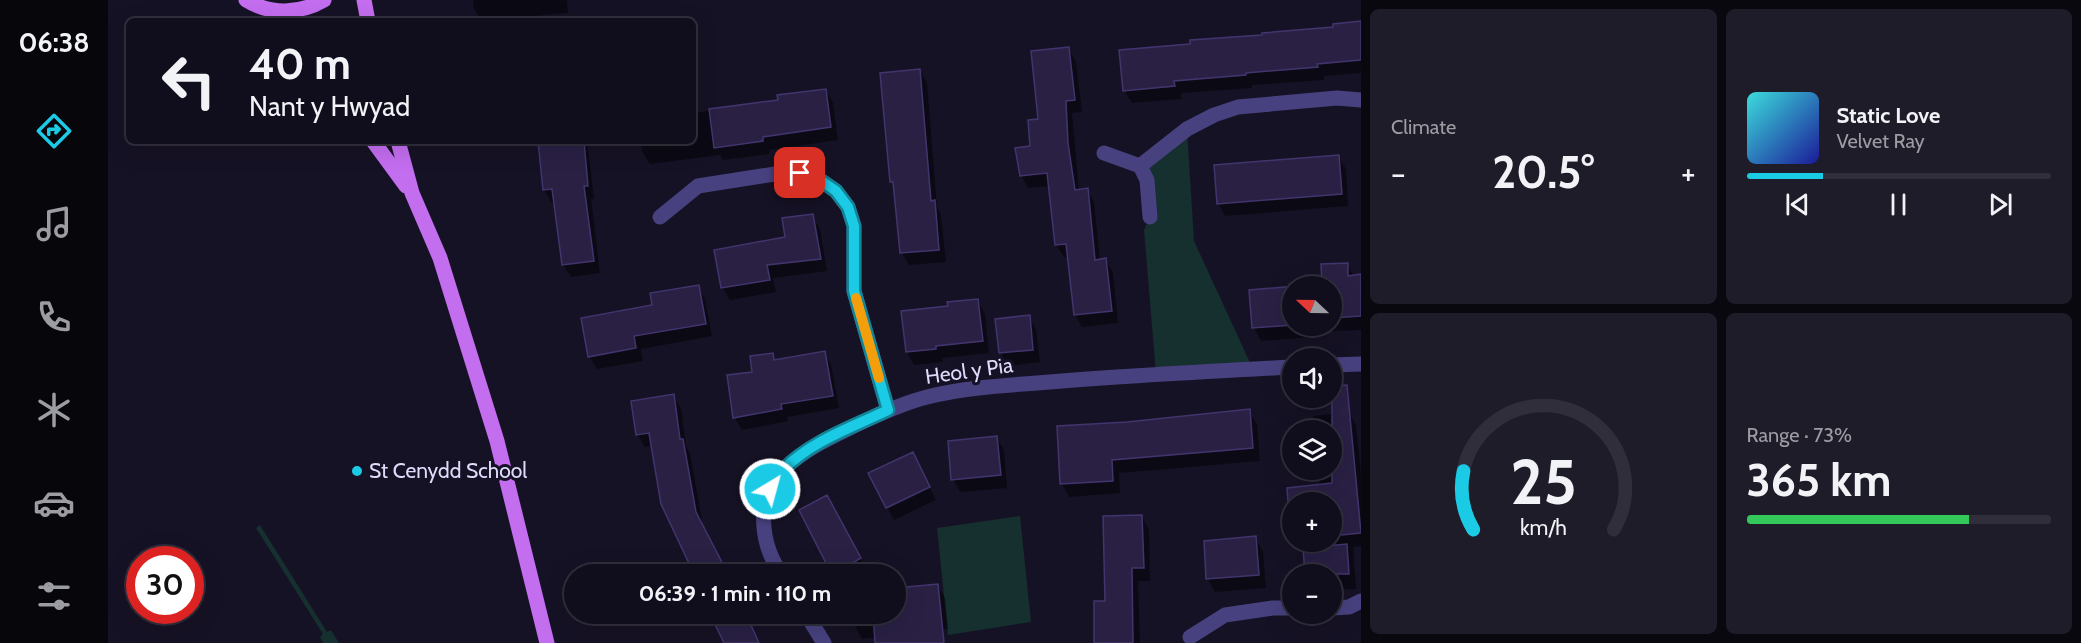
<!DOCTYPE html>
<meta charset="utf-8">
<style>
:root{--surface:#100e1c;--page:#1e1c29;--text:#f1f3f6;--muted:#9c9ca3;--line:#302e3b;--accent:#1bcbe6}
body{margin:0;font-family:Cabin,sans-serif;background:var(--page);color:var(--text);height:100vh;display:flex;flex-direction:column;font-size:22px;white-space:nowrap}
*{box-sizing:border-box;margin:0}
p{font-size:20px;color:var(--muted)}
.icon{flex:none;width:33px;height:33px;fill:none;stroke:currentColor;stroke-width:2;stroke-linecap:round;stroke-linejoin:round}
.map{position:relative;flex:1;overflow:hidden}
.drawer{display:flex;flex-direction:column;gap:9px;padding:9px;background:#09080f;width:720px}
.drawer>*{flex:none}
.guide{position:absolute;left:18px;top:18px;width:570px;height:126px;border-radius:9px;box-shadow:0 6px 24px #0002,0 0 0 2px var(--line);background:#100e1c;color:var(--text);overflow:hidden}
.needle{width:39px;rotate:292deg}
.controls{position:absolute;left:1174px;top:276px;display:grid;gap:12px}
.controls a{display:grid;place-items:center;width:60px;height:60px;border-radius:50%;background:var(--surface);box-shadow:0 6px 24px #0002,0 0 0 2px var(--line);font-size:30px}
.speed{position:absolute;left:18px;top:546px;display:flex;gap:12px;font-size:30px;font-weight:700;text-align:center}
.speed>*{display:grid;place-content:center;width:78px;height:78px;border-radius:50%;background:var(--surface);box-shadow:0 6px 24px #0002,0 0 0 2px var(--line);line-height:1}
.speed .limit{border:9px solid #d22;background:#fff;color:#111}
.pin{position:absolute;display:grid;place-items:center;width:51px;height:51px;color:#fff;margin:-26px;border-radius:12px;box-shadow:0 3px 9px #0006}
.me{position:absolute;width:66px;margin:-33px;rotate:37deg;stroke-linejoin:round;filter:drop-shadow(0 0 4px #0008)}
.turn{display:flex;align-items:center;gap:21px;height:126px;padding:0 24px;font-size:27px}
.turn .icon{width:78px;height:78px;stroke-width:2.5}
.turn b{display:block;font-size:42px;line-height:51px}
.big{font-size:45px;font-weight:800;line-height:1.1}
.drawer .card{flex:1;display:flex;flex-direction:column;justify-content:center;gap:9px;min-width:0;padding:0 21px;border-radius:9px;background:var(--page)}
.drawer .dial{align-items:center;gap:0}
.dial svg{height:156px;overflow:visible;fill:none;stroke:var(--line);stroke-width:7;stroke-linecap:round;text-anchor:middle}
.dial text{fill:var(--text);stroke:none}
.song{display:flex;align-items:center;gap:18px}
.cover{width:72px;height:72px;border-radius:9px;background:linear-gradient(135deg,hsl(180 70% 55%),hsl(240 70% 35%))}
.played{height:6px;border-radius:3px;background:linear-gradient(90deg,var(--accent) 25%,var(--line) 25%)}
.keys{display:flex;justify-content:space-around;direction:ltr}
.heat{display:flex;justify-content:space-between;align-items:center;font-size:33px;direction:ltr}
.charge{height:9px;border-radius:4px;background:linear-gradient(90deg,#34c759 73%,var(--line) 0)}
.drawer .tiles{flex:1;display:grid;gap:9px;grid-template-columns:repeat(2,1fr)}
.trip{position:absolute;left:456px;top:564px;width:342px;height:60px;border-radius:30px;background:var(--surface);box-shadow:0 6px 24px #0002,0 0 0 2px var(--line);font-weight:800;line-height:60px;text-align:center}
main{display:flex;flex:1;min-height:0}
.tab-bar{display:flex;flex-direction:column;width:108px;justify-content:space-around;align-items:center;background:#06060b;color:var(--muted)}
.tab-bar .icon{width:42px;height:42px}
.tab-bar .selected{color:var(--accent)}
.tab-bar b{font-size:27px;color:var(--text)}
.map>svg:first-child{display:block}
.green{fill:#162f2f}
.shadow{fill:#0007}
.building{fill:#292044;stroke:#42356e;stroke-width:1.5}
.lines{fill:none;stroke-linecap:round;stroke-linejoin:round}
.minor{stroke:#47427f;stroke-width:15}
.primary{stroke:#c36def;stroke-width:15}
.route-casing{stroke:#128496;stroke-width:15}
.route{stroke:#1bcbe6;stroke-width:10}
.slow{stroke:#f59e0b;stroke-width:10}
.poi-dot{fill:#1bcbe6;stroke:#161225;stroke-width:2}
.labels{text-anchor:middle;stroke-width:6;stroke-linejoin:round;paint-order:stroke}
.street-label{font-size:21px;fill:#dfdbfb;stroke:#161225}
.poi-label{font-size:21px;fill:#dfdbfb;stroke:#161225;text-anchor:start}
</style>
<main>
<nav class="tab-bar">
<b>06:38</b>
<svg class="icon selected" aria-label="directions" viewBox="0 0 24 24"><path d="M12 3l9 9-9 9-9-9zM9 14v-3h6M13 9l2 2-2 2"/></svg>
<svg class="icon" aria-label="music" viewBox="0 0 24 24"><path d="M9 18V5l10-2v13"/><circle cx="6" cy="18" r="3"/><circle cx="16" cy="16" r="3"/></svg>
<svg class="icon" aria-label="phone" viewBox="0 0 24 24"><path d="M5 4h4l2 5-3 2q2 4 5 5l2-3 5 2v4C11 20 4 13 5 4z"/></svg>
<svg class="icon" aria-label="climate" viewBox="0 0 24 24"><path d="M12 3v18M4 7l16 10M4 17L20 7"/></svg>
<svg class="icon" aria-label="car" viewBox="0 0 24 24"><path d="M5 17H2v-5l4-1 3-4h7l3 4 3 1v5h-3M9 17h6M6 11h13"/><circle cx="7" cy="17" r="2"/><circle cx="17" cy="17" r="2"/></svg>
<svg class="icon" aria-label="filters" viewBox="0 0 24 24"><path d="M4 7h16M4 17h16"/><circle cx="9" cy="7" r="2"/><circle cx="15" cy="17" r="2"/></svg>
</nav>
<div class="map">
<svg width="1253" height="643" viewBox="0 0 1253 643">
<rect width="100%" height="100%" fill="#161225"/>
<path class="green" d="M1079,129l7,112 59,128 -97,5 -12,-144 6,-13 -10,-51z
M912,516l11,106 -83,13 -11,-107z
M152,525l67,107 4,-2 8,13h-16l-3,-6 3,-3 -67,-106z"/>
<path class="shadow" d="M365,0h94l1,13 -87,8 -7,-12z
M1253,23v50l-37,3v4l-72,5v3l-71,5v6l-49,4 -8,-13 211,-62z
M961,49l7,13 6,50 -10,1 7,78 8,-1 7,12 6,59 6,-1 7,13 5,50 -36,4 -7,-12 -6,-58h-5l-8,-12 -6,-59 -22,2 -7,-13 19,-54z
M812,71l7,12 10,124 4,8 5,47 -37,3 -7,-12 -7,-65 -3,-6z
M718,90l7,13 5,37 -69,10v4l-46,6 -3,-5 -70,9 -8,-13 -1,-10h52v-28l87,-12z
M431,141h48l7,58h-3l9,74 -29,4 -8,-12 -8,-63 -3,1 -8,-13z
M1230,156l8,13 2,37 -123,10 -7,-13z
M704,216l8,13 7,42 -54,7 3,14 -46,8 -7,-12 64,-50z
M1239,264l7,13 7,-1v54l-50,2v5l-50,4 -7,-13 -4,-37 43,-3v38h39v-40h-24l16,-1z
M590,287l7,12 7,37 -71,13 2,12 -46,8 -8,-13 65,-50z
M870,301l7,13 4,39 -47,5 1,4 -29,3 -7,-13 42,-45z
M921,317l7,12 4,33 -32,4 -7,-13z
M716,352l7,13 8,43 -52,9 1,4 -46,9 -8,-13 19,-44 19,-18 3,6z
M566,396l7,13 5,37 4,7 13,73 23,48h-30l-34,-70 -9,-58 -8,1 -7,-12 -5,-32z
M1141,411l8,13 3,37 -141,12 1,20 -51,4 -7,-13 65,-61z
M1241,412l7,13 5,49v72l-8,1 3,42 -24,1v-16h-25l-2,-25 20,-2v-5h7v-40h-11l-3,-32h14v-40h-18l-1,-14z
M889,438l7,12 3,38 -47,4 -7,-13z
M822,488l6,12 -42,20 -6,-11z
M726,510l33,62 -5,2h-29l-32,-63z
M1034,517l7,13 1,51h-12l2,62h-44l11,-41z
M1147,538l8,13 3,37 -51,4 -7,-13 -3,-37z
M829,585l8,13 3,31 -86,10 -7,-13 -1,-12h42v-25z"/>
<path class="building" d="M1253,21v39l-44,4 1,3 -72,6v2l-72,6 1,5 -52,5 -4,-41 71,-6v-4l72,-5v-2l71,-6v-3z
M961,47l6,53 -9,1 2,42 7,47 13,-2 7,72 11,-2 6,53 -38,4 -8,-71 -11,1 -8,-72 -27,3 -5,-28 15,-2 -2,-26 10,-1 -7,-68z
M812,69l11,132 4,-1 4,50 -39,3 -7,-71h-3l-10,-109z
M718,89l5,38 -68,10v4l-49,7 -5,-39 69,-9 -1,-5z
M430,141h46l4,45h-4l10,75 -32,4 -10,-76 -9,1z
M1231,155l3,39 -125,10 -3,-39z
M705,214l8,45 -54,6 3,15 -49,8 -7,-38 71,-13 -3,-19z
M1240,263v13l13,-2v42l-29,2v-32h-39v39l-41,3 -3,-38 73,-6 -1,-20z
M591,285l7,39 -72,12 2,12 -48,9 -7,-39 71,-13 -2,-12z
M870,299l5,42 -47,5v3l-30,3 -5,-41 47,-5 -1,-4z
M922,315l3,35 -34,3 -4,-34z
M717,351l8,45 -52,8 1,5 -49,9 -6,-43 25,-3 -2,-16 23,-3 1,7z
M1239,385l14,148 -29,3v-34h-44l-1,-14 45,-5v-97z
M566,394l6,45h3l13,73 32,62h-34l-33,-70 -12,-71 -13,2 -5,-34z
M1142,409l3,39 -141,12 1,21 -53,3 -3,-58 70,-4z
M889,436l4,39 -50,5 -3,-39z
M805,452l17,35 -44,21 -18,-35z
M719,495l34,63 -22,13h-9l-31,-61z
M1034,515l2,53h-12l1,75h-39v-42h11l-2,-85z
M1148,536l3,39 -53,4 -2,-38z
M1239,544l2,30h-44l-2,-26z
M830,584l6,59h-69l-2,-29h23v-26z
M602,614h36l13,29h-35z"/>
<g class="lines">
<path class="minor" d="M996,153l36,13 47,-37 27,-14 24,-8 99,-9 24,2
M1032,166l7,14 3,37
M552,217l38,-31 77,-12 25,-1 20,7 16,11 12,16 6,19v65l34,119
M1224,365l29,-1
M673,574c-21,-31 -26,-75 2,-104 20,-20 48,-33 73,-45 23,-11 47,-22 71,-28 44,-11 90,-12 135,-16 77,-6 154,-10 231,-14
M1224,608l17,-1 12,-6
M698,614l18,29
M1082,637l35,-22 48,-7h20"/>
<path class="primary" d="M138,0c24,15 54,14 78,0
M256,0l4,21
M265,141l33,45
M290,141l14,52 28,65 57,183 50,202"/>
</g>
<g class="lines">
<defs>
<path id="route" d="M662,489c4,-6 8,-14 13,-19 28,-29 70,-43 105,-60l-34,-119v-65l-6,-19 -12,-16 -16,-11 -20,-7"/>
</defs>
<use href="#route" class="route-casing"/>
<use href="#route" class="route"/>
<path class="slow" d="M748,298l23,80"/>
</g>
<circle class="poi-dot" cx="249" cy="471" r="6"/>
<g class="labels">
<g class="street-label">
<text transform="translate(861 371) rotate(-8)" y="7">Heol y Pia</text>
</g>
<g class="poi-label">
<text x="261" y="478">St Cenydd School</text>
</g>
</g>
</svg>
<div class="controls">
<a><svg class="needle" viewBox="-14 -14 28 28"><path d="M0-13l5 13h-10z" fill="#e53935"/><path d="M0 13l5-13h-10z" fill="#9c9ca3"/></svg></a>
<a><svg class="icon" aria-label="sound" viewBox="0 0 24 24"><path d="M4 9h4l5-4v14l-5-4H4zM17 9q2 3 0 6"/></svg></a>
<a><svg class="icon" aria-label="layers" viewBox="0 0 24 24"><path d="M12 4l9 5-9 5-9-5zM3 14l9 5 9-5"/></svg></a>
<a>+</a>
<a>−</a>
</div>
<div class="speed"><div class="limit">30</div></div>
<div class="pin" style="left:692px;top:173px;background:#d93025"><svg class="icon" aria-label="arrive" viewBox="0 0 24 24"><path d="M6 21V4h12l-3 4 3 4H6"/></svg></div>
<svg class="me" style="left:662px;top:489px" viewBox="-20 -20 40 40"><circle r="17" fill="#1bcbe6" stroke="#fff" stroke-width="3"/><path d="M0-11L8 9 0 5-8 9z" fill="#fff"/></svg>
<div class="trip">06:39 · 1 min · 110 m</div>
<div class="guide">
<div class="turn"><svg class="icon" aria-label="left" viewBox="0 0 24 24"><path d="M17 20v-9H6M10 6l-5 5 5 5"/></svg><div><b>40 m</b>Nant y Hwyad</div></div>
</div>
</div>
<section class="drawer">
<div class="tiles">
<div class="card"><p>Climate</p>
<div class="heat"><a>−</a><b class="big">20.5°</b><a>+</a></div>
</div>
<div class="card">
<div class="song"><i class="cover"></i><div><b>Static Love</b><p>Velvet Ray</p></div></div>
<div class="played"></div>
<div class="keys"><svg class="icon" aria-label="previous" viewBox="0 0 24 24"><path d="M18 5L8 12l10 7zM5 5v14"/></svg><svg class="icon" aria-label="pause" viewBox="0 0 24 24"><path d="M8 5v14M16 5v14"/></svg><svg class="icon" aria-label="next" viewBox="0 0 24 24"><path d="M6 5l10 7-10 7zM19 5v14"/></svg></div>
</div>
<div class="card dial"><svg viewBox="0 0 100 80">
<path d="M14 69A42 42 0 1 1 86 69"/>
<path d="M14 69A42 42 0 0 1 9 39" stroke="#1bcbe6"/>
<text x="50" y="56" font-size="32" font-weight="700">25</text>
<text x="50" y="72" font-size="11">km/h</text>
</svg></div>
<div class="card"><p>Range · 73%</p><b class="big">365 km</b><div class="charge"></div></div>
</div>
</section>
</main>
